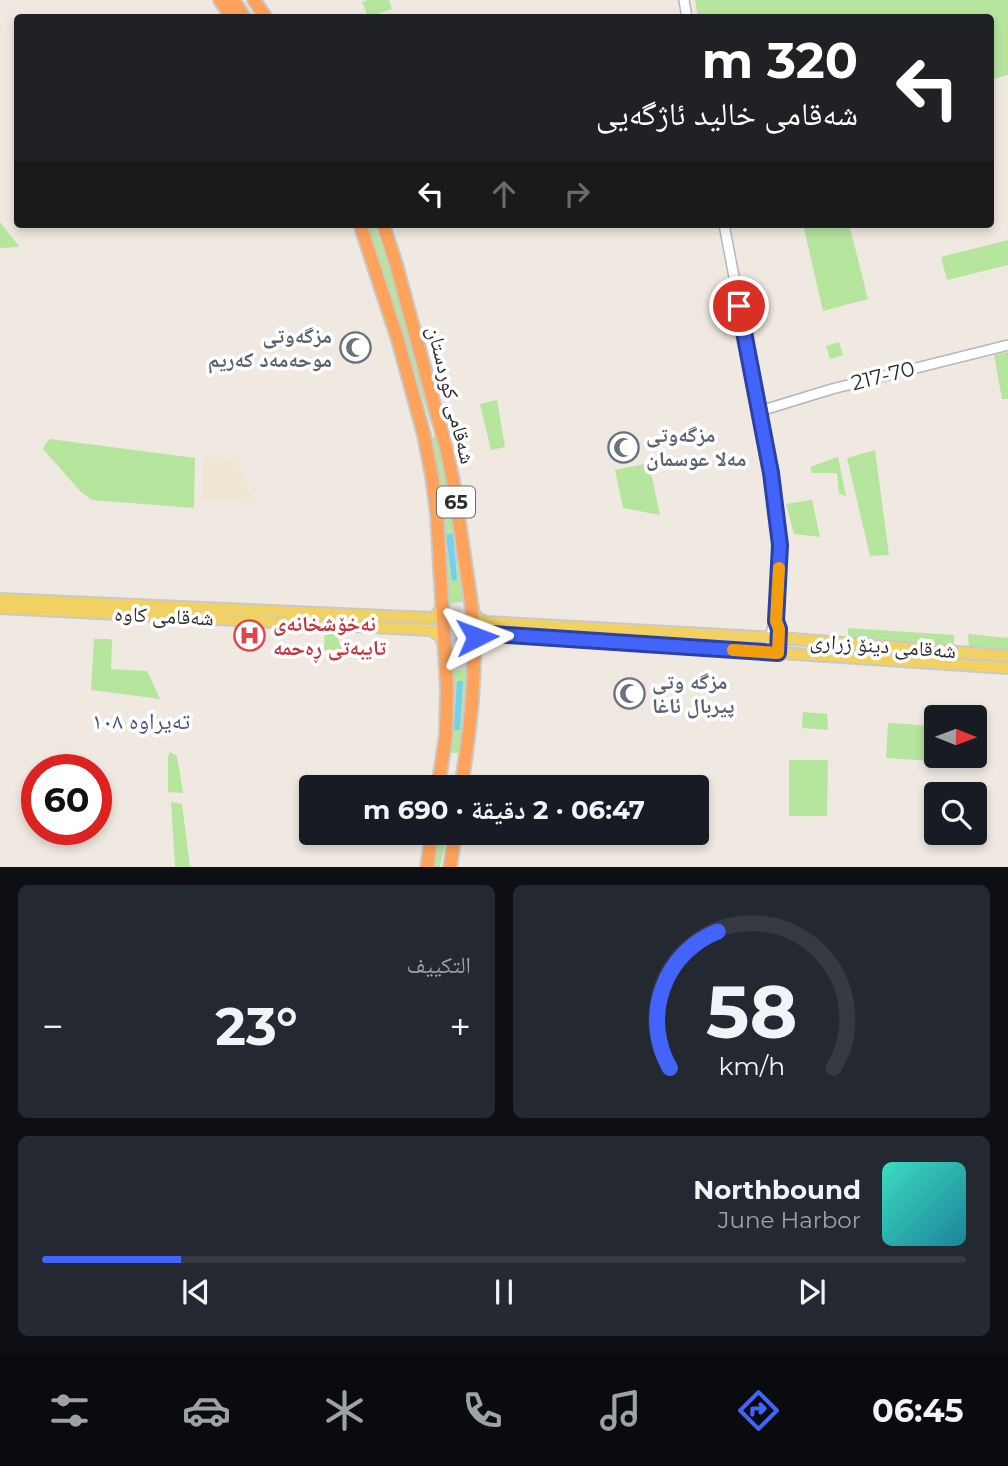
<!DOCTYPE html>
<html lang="ar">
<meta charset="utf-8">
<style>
:root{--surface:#171b24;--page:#242831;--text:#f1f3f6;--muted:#9ea1a6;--line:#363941;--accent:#4264fb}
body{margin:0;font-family:Montserrat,"Noto Naskh Arabic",sans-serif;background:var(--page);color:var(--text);direction:rtl;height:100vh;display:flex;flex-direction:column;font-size:26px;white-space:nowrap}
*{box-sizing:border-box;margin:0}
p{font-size:23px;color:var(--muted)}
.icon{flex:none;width:38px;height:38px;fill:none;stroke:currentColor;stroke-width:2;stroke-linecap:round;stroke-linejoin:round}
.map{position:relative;height:867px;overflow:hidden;direction:ltr}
.details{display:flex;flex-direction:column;gap:18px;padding:18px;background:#0d0f14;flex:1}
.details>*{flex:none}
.guide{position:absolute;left:14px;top:14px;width:980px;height:214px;border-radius:7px;box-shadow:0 4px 10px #0003;direction:rtl;background:#202124;color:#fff;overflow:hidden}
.needle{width:46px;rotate:91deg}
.tools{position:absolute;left:924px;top:705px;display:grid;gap:14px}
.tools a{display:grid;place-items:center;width:63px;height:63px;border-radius:7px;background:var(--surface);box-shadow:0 4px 10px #0003;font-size:35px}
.speed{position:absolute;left:21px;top:754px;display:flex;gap:14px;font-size:35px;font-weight:700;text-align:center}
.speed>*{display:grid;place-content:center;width:91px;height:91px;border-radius:50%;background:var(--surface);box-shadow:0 4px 10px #0003;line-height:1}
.speed .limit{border:10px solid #d22;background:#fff;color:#111}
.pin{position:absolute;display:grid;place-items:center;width:60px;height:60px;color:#fff;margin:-30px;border:4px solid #fff;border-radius:50%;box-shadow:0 2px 7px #0007}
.me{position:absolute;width:77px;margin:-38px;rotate:87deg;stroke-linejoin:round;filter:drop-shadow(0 0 5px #0008)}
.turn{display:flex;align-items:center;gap:24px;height:147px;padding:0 21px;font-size:32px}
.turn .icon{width:91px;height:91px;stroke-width:2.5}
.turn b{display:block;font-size:49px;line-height:60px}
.lanes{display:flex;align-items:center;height:66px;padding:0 21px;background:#0003;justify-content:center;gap:35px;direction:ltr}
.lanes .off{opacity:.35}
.big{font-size:52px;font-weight:700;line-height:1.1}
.details .widget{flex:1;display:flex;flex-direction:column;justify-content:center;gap:10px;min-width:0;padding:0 24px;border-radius:10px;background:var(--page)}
.details .dial{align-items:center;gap:0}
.dial svg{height:182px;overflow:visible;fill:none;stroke:var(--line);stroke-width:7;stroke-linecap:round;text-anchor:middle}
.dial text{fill:var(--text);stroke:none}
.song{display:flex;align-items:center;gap:21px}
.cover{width:84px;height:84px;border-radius:10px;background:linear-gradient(135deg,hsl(170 70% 55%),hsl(190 70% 35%))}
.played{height:7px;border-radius:4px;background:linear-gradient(90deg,var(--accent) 15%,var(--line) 15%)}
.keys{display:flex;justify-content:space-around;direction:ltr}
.heat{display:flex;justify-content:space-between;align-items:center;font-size:38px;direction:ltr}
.details .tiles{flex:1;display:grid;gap:18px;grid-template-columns:1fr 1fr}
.widget:last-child{grid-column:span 2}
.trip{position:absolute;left:299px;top:775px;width:410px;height:70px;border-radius:7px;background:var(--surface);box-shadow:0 4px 10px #0003;font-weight:700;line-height:70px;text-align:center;direction:rtl}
.dock{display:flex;height:112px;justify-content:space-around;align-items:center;background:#090b0e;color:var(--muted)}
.dock .icon{width:49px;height:49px}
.dock .active{color:var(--accent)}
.dock b{font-size:32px;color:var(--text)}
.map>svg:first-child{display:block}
.education{fill:#f0e6d1}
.green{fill:#b6e59e}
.plaza{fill:#dfdcd8}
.water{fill:#75cff0}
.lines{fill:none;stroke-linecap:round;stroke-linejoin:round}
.minor-casing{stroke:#b4b7c1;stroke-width:12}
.major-casing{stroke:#c9c9c9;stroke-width:14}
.highway-casing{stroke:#c9c9c9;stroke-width:16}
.minor{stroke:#fff;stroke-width:9}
.major{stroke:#f2d163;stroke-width:10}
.highway{stroke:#ffa35c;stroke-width:12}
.route-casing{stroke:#2b41a3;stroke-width:18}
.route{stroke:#4264fb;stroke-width:12}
.slow{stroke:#f59e0b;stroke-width:12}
.labels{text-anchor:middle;stroke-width:7;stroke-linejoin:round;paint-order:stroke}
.shield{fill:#fff;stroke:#6d6d6d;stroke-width:2}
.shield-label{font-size:19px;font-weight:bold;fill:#2e2e2e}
.worship-label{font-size:21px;font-weight:bold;fill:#5b616d;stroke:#fff;text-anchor:start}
.street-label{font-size:21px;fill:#2e2e2e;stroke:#fff}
.health-label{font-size:21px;font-weight:bold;fill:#be3a42;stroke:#fff;text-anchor:start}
.neighbourhood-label{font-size:23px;fill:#4d5680;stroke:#fff}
</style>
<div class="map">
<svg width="1008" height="868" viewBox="0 0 1008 868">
<rect width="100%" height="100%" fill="#efe9e1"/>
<path class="education" d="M204,456l30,3 21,44 -53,-3z"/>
<path class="green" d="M367,0h22l3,9 -24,8 -6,-15z
M695,0h313v75l-17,5 -1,-62 -292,-1z
M0,222l19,24 -1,1 -18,1z
M366,224h8l24,70 36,128 -1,5 -3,-5 -38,-125z
M803,224h46l19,75 -45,12z
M1008,240v25l-61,15 -6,-23z
M839,342l4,13 -13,4 -4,-13z
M1008,352v47h-6l-8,-44z
M497,400l8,47 -14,3 -11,-46z
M437,436l16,86 10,80 -14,1 -6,-78 -14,-87z
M50,439l145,19 -1,50 -102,-8 -11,-8 -38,-43 2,-5z
M875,450l14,105 -19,1 -23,-98z
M838,457l8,39 -7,-2 -2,-21h-25l-2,-6z
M649,463l11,52 -37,-7 -8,-38z
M812,500l8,37 -26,-3 -8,-30z
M848,628l106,7v13l-106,-7z
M325,629l10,1 7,20h-18z
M968,634l40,4v13l-39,-3z
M94,639h16l2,2 -1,28 36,2 13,28 -69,-9z
M452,649l15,1 -2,55 -6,48h-9z
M803,712l24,2 1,16 -26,-2z
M888,723l48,3v30h9l-1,6 -58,-4z
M170,752l7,4 6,37 -15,-1v-35z
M789,760h39l-1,56h-38z
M171,802l11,2 8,63h-15z
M439,833h8l-7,34 -8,1z"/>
<path class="plaza" d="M465,608l1,34 -16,1 -1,-34z
M453,656h15l-1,14h-15z"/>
<path class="water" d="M453,533l4,47 -5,1 -6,-46z
M457,681h6l-3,49h-6z"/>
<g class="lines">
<defs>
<path id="minor" d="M684,0l3,18
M724,224l47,249 9,72 -4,76 -4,8 -1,23
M760,411l72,-22 176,-44"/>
<path id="major" d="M0,599l431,19 7,-4 4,-9
M0,608l431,22 9,6 4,9
M472,610l5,8 8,4 294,16 229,18
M474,646l1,-6 5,-6h12l516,34"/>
<path id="highway" d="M220,0l12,18
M233,0l12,18
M254,0l12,18
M360,224l38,116 26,95 8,41 5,38 10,175 -1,45 -8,54
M383,224l13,40 50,184 7,33 19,128c6,59 -2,120 -11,179
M427,868l5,-35
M450,868l5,-35"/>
</defs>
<use href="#minor" class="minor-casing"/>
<use href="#major" class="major-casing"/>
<use href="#highway" class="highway-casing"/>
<use href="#minor" class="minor"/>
<use href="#major" class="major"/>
<use href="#highway" class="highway"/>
</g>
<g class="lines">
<defs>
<path id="route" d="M477,637l3,-3h12l286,19 1,-24 -3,-8 4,-76 -9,-72 -32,-167"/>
</defs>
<use href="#route" class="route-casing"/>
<use href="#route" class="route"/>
<path class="slow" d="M733,650l45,3 1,-24 -3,-8 3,-53"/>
</g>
<defs>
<symbol id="mosque-ring" viewBox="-11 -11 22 22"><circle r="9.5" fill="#fff" stroke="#6b7280" stroke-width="1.5"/><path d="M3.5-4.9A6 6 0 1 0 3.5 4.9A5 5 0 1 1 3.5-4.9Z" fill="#6b7280"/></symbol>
<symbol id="hospital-ring" viewBox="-11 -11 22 22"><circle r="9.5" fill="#fff" stroke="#e0444e" stroke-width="1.5"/><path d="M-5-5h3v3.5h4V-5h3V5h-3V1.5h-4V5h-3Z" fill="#e0444e"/></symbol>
</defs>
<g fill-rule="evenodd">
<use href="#mosque-ring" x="338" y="330" width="35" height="35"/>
<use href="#mosque-ring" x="606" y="430" width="35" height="35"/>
<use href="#hospital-ring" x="232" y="618" width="35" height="35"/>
<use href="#mosque-ring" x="612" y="676" width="35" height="35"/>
</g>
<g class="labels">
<rect class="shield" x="437" y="486.5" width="38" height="31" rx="5"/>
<g class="shield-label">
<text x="456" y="509">65</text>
</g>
<g class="worship-label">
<text x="332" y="343" text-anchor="end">مزگەوتی<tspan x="332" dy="24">موحەمەد کەریم</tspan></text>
<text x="646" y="442">مزگەوتی<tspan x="646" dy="24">مەلا عوسمان</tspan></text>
<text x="652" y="689">مزگه وتى<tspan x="652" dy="24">پيربال ئاغا</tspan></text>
</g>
<g class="street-label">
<text transform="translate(883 376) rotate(-14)" y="7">217-70</text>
<text transform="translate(451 395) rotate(76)" y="7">شەقامی کوردستان</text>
<text transform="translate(164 616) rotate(3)" y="7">شەقامی کاوە</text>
<text transform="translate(883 646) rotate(4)" y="7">شەقامی دینۆ زراری</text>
</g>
<g class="health-label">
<text x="273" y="631">نەخۆشخانەی<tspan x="273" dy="24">تایبەتی ڕەحمە</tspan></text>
</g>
<g class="neighbourhood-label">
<text x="141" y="729">تەیراوە ١٠٨</text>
</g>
</g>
</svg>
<div class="tools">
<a><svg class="needle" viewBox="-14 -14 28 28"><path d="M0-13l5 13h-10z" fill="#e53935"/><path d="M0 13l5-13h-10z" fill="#9ea1a6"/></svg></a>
<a><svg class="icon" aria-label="search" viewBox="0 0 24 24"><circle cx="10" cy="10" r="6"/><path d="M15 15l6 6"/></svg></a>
</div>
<div class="speed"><div class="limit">60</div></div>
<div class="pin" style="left:739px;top:306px;background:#d93025"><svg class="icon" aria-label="arrive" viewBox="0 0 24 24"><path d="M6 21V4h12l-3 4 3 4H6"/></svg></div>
<svg class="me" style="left:477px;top:637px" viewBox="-20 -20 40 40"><path d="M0-17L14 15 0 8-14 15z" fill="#4264fb" stroke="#fff" stroke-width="4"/></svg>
<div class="trip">06:47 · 2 دقيقة · 690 m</div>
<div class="guide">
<div class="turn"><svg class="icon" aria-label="left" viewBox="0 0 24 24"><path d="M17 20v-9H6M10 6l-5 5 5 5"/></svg><div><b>320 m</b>شەقامی خالید ئاژگەیی</div></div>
<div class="lanes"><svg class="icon" aria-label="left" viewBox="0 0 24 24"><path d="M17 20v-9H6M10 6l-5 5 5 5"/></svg><svg class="icon off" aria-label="ahead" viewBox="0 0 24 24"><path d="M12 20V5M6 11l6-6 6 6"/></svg><svg class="icon off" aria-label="right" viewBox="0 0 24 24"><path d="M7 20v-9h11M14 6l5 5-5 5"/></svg></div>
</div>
</div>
<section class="details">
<div class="tiles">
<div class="widget dial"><svg viewBox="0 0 100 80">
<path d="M14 69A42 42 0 1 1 86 69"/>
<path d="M14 69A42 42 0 0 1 35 9" stroke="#4264fb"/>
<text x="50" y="56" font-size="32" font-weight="700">58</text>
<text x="50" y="72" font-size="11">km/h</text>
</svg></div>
<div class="widget"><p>التكييف</p>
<div class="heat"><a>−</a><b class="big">23°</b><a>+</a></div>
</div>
<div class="widget">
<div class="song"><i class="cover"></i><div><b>Northbound</b><p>June Harbor</p></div></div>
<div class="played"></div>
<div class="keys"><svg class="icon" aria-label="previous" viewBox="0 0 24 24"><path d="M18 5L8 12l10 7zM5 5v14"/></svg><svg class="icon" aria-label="pause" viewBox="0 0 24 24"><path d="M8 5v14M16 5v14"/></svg><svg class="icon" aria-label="next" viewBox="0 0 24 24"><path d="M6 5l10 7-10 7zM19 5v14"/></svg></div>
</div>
</div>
</section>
<nav class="dock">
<b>06:45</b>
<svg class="icon active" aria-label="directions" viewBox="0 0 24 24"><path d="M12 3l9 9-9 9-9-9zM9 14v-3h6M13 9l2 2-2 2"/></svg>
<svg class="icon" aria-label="music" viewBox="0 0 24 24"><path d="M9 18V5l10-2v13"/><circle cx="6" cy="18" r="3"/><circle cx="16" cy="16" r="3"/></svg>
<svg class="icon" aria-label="phone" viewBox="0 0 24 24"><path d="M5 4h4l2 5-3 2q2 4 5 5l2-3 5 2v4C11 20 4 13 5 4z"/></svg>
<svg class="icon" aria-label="climate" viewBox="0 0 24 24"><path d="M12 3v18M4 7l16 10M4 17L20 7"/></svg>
<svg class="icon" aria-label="car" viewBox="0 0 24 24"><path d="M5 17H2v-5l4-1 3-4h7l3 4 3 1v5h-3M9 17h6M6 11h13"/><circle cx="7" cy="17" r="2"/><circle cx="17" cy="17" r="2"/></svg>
<svg class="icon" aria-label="filters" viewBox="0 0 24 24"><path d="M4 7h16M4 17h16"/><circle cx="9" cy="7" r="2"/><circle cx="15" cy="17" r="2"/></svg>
</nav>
